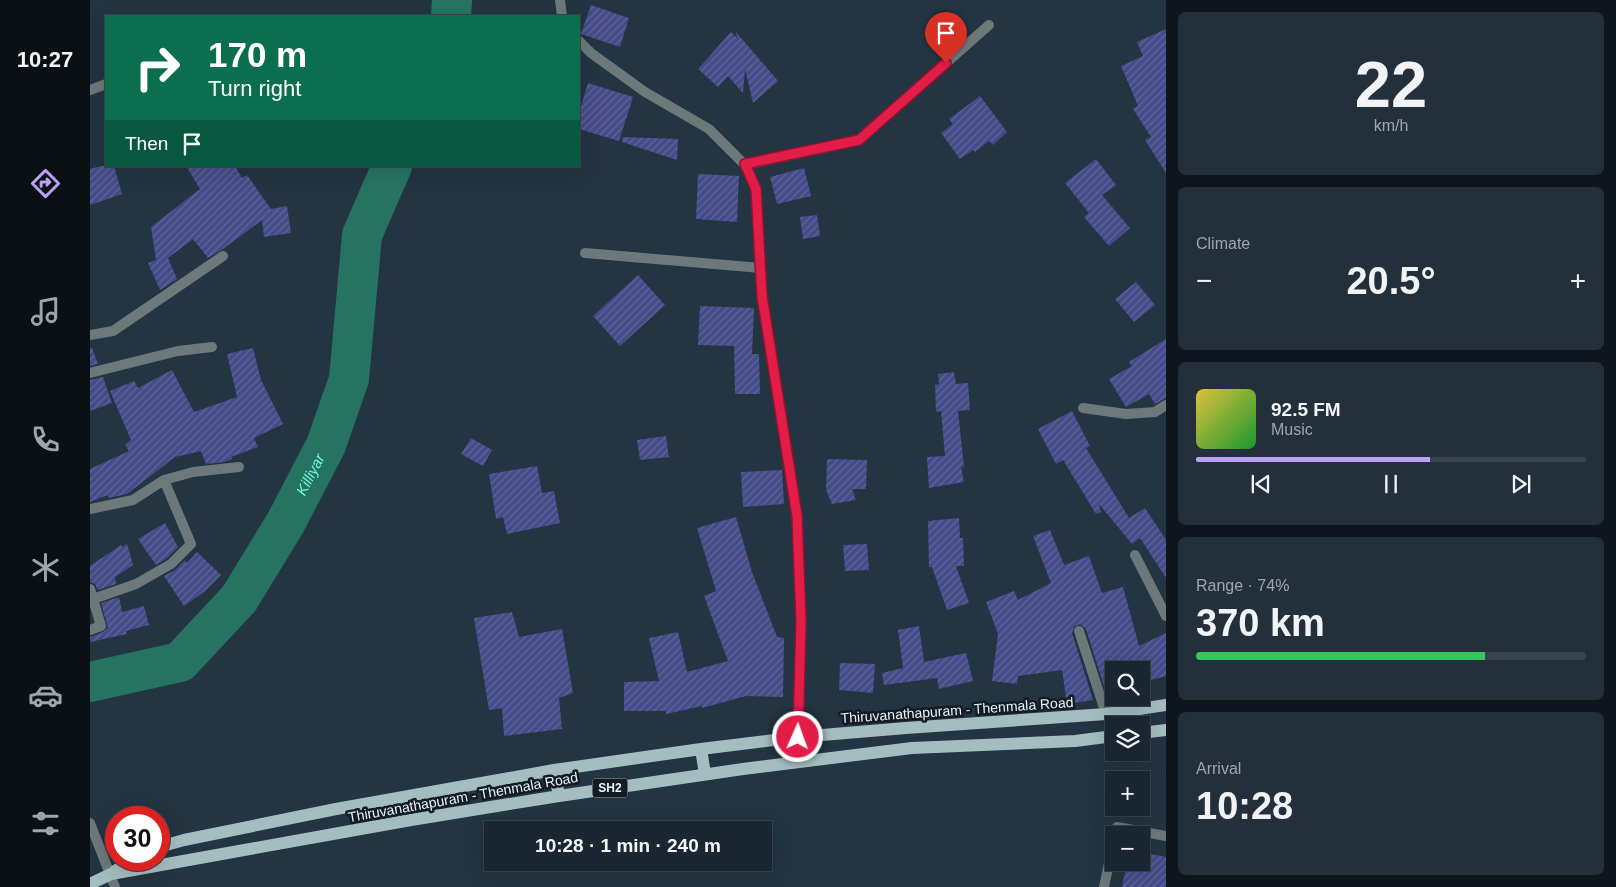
<!DOCTYPE html>
<meta charset="utf-8">
<style>
:root{--surface:#1a2732;--page:#232f3a;--text:#f1f3f6;--muted:#9fa5ac;--line:#38444d;--accent:#bca0f2}
body{margin:0;font-family:Arial,sans-serif;background:var(--page);color:var(--text);height:100vh;display:flex;flex-direction:column;font-size:19px;white-space:nowrap}
*{box-sizing:border-box;margin:0}
p{font-size:16px;color:var(--muted)}
.icon{flex:none;width:28px;height:28px;fill:none;stroke:currentColor;stroke-width:2;stroke-linecap:round;stroke-linejoin:round}
.map{position:relative;flex:1;overflow:hidden}
.side{display:flex;flex-direction:column;gap:12px;padding:12px;background:#0e151c;width:450px}
.side>*{flex:none}
.banner{position:absolute;left:15px;top:15px;width:475px;height:152px;border-radius:0px;box-shadow:0 5px 20px #0002,0 0 0 1px var(--line);background:#0b6e4f;color:#fff;overflow:hidden}
.controls{position:absolute;left:1015px;top:661px;display:grid;gap:10px}
.controls a{display:grid;place-items:center;width:45px;height:45px;border-radius:0px;background:var(--surface);box-shadow:0 5px 20px #0002,0 0 0 1px var(--line);font-size:25px}
.speed{position:absolute;left:15px;top:806px;display:flex;gap:10px;font-size:25px;font-weight:700;text-align:center}
.speed>*{display:grid;place-content:center;width:65px;height:65px;border-radius:50%;background:var(--surface);box-shadow:0 5px 20px #0002,0 0 0 1px var(--line);line-height:1}
.speed .limit{border:8px solid #d22;background:#fff;color:#111}
.pin{position:absolute;display:grid;place-items:center;width:42px;height:42px;color:#fff;margin:-51px -21px;border-radius:50% 50% 50% 0;rotate:-45deg;box-shadow:0 0 5px #0007}
.pin .icon{rotate:45deg}
.me{position:absolute;width:55px;margin:-28px;rotate:2deg;stroke-linejoin:round;filter:drop-shadow(0 0 4px #0008)}
.turn{display:flex;align-items:center;gap:18px;height:105px;padding:0 20px;font-size:22px}
.turn .icon{width:65px;height:65px;stroke-width:2.5}
.turn b{display:block;font-size:35px;line-height:42px}
.then{display:flex;align-items:center;height:48px;padding:0 20px;background:#0003;gap:10px;font-size:19px}
.big{font-size:38px;font-weight:600;line-height:1.1}
.side .card{flex:1;display:flex;flex-direction:column;justify-content:center;gap:8px;min-width:0;padding:0 18px;border-radius:8px;background:var(--page)}
.side .dial{align-items:center;gap:0}
.dial b{font-size:65px;line-height:1}
.song{display:flex;align-items:center;gap:15px}
.cover{width:60px;height:60px;border-radius:8px;background:linear-gradient(135deg,hsl(50 70% 55%),hsl(130 70% 35%))}
.played{height:5px;border-radius:2px;background:linear-gradient(90deg,var(--accent) 60%,var(--line) 60%)}
.keys{display:flex;justify-content:space-around;direction:ltr}
.heat{display:flex;justify-content:space-between;align-items:center;font-size:28px;direction:ltr}
.charge{height:8px;border-radius:4px;background:linear-gradient(90deg,#34c759 74%,var(--line) 0)}
.trip{position:absolute;left:394px;top:821px;width:288px;height:50px;border-radius:0px;background:var(--surface);box-shadow:0 5px 20px #0002,0 0 0 1px var(--line);font-weight:600;line-height:50px;text-align:center}
main{display:flex;flex:1;min-height:0}
.dock{display:flex;flex-direction:column;width:90px;justify-content:space-around;align-items:center;background:#0a1014;color:var(--muted)}
.dock .icon{width:35px;height:35px}
.dock .on{color:var(--accent)}
.dock b{font-size:22px;color:var(--text)}
.map>svg:first-child{display:block}
.lines{fill:none;stroke-linecap:round;stroke-linejoin:round}
.river{stroke:#267362;stroke-width:40}
.building{fill:url(#building-hatch)}
.service{stroke:#6c787a;stroke-width:10}
.minor{stroke:#6c787a;stroke-width:10}
.tertiary{stroke:#6c787a;stroke-width:10}
.primary{stroke:#a4bdc1;stroke-width:12}
.route-casing{stroke:#92132f;stroke-width:12}
.route{stroke:#e11d48;stroke-width:9}
.labels{text-anchor:middle;stroke-width:5;stroke-linejoin:round;paint-order:stroke}
.shield{fill:#141b21;stroke:#a8b2ba;stroke-width:1}
.shield-label{font-size:12px;font-weight:bold;fill:#e7f2fb}
.street-label{font-size:14px;fill:#e7f2fb;stroke:#141b21}
.water-label{font-size:15px;font-style:italic;fill:#70fadb;stroke:#141b21}
</style>
<main>
<nav class="dock">
<b>10:27</b>
<svg class="icon on" aria-label="directions" viewBox="0 0 24 24"><path d="M12 3l9 9-9 9-9-9zM9 14v-3h6M13 9l2 2-2 2"/></svg>
<svg class="icon" aria-label="music" viewBox="0 0 24 24"><path d="M9 18V5l10-2v13"/><circle cx="6" cy="18" r="3"/><circle cx="16" cy="16" r="3"/></svg>
<svg class="icon" aria-label="phone" viewBox="0 0 24 24"><path d="M5 4h4l2 5-3 2q2 4 5 5l2-3 5 2v4C11 20 4 13 5 4z"/></svg>
<svg class="icon" aria-label="climate" viewBox="0 0 24 24"><path d="M12 3v18M4 7l16 10M4 17L20 7"/></svg>
<svg class="icon" aria-label="car" viewBox="0 0 24 24"><path d="M5 17H2v-5l4-1 3-4h7l3 4 3 1v5h-3M9 17h6M6 11h13"/><circle cx="7" cy="17" r="2"/><circle cx="17" cy="17" r="2"/></svg>
<svg class="icon" aria-label="filters" viewBox="0 0 24 24"><path d="M4 7h16M4 17h16"/><circle cx="9" cy="7" r="2"/><circle cx="15" cy="17" r="2"/></svg>
</nav>
<div class="map">
<svg width="1076" height="887" viewBox="0 0 1076 887">
<defs>
<pattern id="building-hatch" width="6" height="6" patternUnits="userSpaceOnUse" patternTransform="scale(1.25)"><rect width="6" height="6" fill="#454b88"/><path d="M-1 1l2-2M0 6l6-6M5 7l2-2" fill="none" stroke="#60659a"/></pattern>
</defs>
<rect width="100%" height="100%" fill="#233442"/>
<g class="lines">
<g class="river">
<path d="M361,16l1,-16"/>
<path id="s1" d="M0,682l90,-20 59,-63 47,-77 40,-77 23,-66 13,-144 30,-69"/>
</g>
</g>
<path class="building" d="M501,5l38,13 -9,29 -39,-13z
M1076,29v144l-21,-33 6,-3 -18,-28 5,-3 -17,-40 22,-10 -6,-14z
M641,32l6,6 -1,-6 42,49 -25,22 -8,-34 -2,24 -15,-17 -10,11 -20,-18z
M498,83l45,14 -14,44 -40,-12v-16z
M890,96l27,36 -14,13 -4,-4 -14,11 -2,-2 -13,9 -19,-26 12,-9 -4,-5z
M533,137l55,2 -1,21 -55,-18z
M1006,159l20,26 -14,10 28,33 -21,18 -25,-29 5,-4 -24,-30z
M11,166h13l8,28 -32,11v-36z
M96,166h49l7,12 5,-3 24,34 16,-3 4,27 -27,4 -2,-17 -39,29 -15,9 -15,-19 -25,19 9,21 -17,11 -12,-27 8,-3 -5,-33 49,-38z
M714,168l7,28 -34,8 -7,-27z
M608,174l41,2 -2,46 -41,-3z
M727,215l3,21 -17,3 -3,-22z
M548,275l27,30 -45,41 -27,-30z
M1046,282l19,23 -21,17 -19,-23z
M610,306l54,2 -2,46h7l1,40h-25l-1,-48 -36,-1z
M1076,339v59l-11,6 -6,-10 -23,13 -17,-28 23,-13 -3,-4z
M0,348h2l6,16 -8,2z
M163,348l8,32 22,44 -29,14 4,9 -27,10 1,2 -8,3 -18,2 -5,-13 -26,6 -48,37 -18,4 -2,-3 -2,1 -15,6v-33l39,-18 -4,-6 6,-5 -21,-49 24,-10 4,7 34,-18 22,42 43,-15 -10,-43z
M864,372l2,12 12,-1 2,27 -12,1 6,56h-3l3,15 -35,6 -2,-31 18,-1 -4,-45 -5,1 -1,-27 4,-1 -1,-10z
M13,377l9,26 -22,8v-31z
M982,411l18,35 -4,2 43,70 16,-10 21,32v38l-26,-40 -8,6 -33,-40 2,8 -5,2 -33,-54 -7,4 -18,-35z
M576,436l3,21 -29,3 -3,-20z
M381,438l21,12 -9,16 -22,-12z
M737,459l40,1 -1,29h-14l4,11 -24,4 -6,-14z
M447,466l5,27 12,-2 6,32 -53,11 -4,-17 -7,2 -7,-45z
M692,470l2,34 -41,3 -2,-35z
M646,517l16,55 25,65 7,1 -1,59 -37,-1 -44,12v-2l-36,8v-3h-42v-29l35,-1 -10,-43 29,-6 9,40 41,-11 -24,-65 12,-5 -19,-63z
M869,518l1,20h3l1,28h-8l13,37 -22,7 -15,-43h-3l-1,-46z
M75,523l13,24 -11,11 -11,7 -18,-26z
M960,530l14,35 25,-9 13,37 21,-6 16,59 27,-13v43l-25,7v-13h-27v20l-8,3 -20,-64 -6,-5 -6,3 -2,6 21,67 -26,4 -5,-34 -44,6 -1,8 -25,-3 6,-47 -12,-32 28,-11 4,9 33,-17 -18,-47z
M37,544l6,21 -18,12 1,7 -18,6 -3,-6 -5,-2v-16l31,-21 1,2z
M777,544l2,26 -24,1 -2,-26z
M107,552l24,23 -17,17 -20,14 -20,-30 11,-6 10,-10 2,3z
M29,597l3,15 22,-6 5,19 -23,6 1,3 -37,8v-5l13,-5 5,-4 -7,-25z
M422,612l7,25 43,-8 11,64 -14,5 3,31 -58,7 -2,-28 -13,2 -15,-92z
M829,626l5,36 42,-9 7,28 -34,8 -2,-11 -53,7 -2,-12 21,-5 -5,-38z
M750,663l35,1 -2,29 -34,-3z
M1051,852l25,5v30h-44l5,-25h14z"/>
<g class="lines">
<path class="service" d="M1025,835l2,-8 49,9
M1014,887l10,-48"/>
<path class="minor" d="M470,0l2,16
M489,41l12,12 54,39 64,37 36,36 11,24 6,107 35,220 4,104 -3,117
M0,90l16,-6
M655,165l114,-25 130,-115
M495,253l176,15
M0,335l23,-4 110,-75
M0,373l88,-22 34,-4
M993,408l43,6 29,-2 11,-7
M0,509l43,-9 31,-20 29,-8 46,-5
M1045,555l31,61
M0,589l11,37 -11,4
M3,599l43,-15 35,-20 20,-20 -27,-64
M989,631l27,83"/>
<path class="tertiary" d="M0,823l25,64"/>
<path class="primary" d="M1051,733l25,-3
M611,749l4,25
M464,770l5,26
M69,847l25,-7 152,-31 218,-39 147,-21 97,-12 108,-9 200,-14 60,-9
M25,871l17,-11
M0,884l21,-10 300,-54 148,-24 184,-27 169,-21 163,-7 39,-5"/>
</g>
<g class="lines">
<defs>
<path id="route" d="M708,737l3,-117 -4,-104 -35,-220 -6,-107 -11,-25 114,-24 87,-77"/>
</defs>
<use href="#route" class="route-casing"/>
<use href="#route" class="route"/>
</g>
<g class="labels">
<rect class="shield" x="502.5" y="778.5" width="35" height="19" rx="4"/>
<g class="shield-label">
<text x="520" y="792">SH2</text>
</g>
<g class="street-label">
<text transform="translate(867 710) rotate(-4)" y="5">Thiruvanathapuram - Thenmala Road</text>
<text transform="translate(373 797) rotate(-10)" y="5">Thiruvanathapuram - Thenmala Road</text>
</g>
<g class="water-label">
<text dy="5" stroke="none"><textPath href="#s1" startOffset="322">Killiyar</textPath></text>
</g>
</g>
</svg>
<div class="controls">
<a><svg class="icon" aria-label="search" viewBox="0 0 24 24"><circle cx="10" cy="10" r="6"/><path d="M15 15l6 6"/></svg></a>
<a><svg class="icon" aria-label="layers" viewBox="0 0 24 24"><path d="M12 4l9 5-9 5-9-5zM3 14l9 5 9-5"/></svg></a>
<a>+</a>
<a>−</a>
</div>
<div class="speed"><div class="limit">30</div></div>
<div class="pin" style="left:856px;top:63px;background:#d93025"><svg class="icon" aria-label="arrive" viewBox="0 0 24 24"><path d="M6 21V4h12l-3 4 3 4H6"/></svg></div>
<svg class="me" style="left:708px;top:737px" viewBox="-20 -20 40 40"><circle r="17" fill="#e11d48" stroke="#fff" stroke-width="3"/><path d="M0-11L8 9 0 5-8 9z" fill="#fff"/></svg>
<div class="trip">10:28 · 1 min · 240 m</div>
<div class="banner">
<div class="turn"><svg class="icon" aria-label="right" viewBox="0 0 24 24"><path d="M7 20v-9h11M14 6l5 5-5 5"/></svg><div><b>170 m</b>Turn right</div></div>
<div class="then">Then<svg class="icon" aria-label="arrive" viewBox="0 0 24 24"><path d="M6 21V4h12l-3 4 3 4H6"/></svg></div>
</div>
</div>
<section class="side">
<div class="card dial"><b>22</b><p>km/h</p></div>
<div class="card"><p>Climate</p>
<div class="heat"><a>−</a><b class="big">20.5°</b><a>+</a></div>
</div>
<div class="card">
<div class="song"><i class="cover"></i><div><b>92.5 FM</b><p>Music</p></div></div>
<div class="played"></div>
<div class="keys"><svg class="icon" aria-label="previous" viewBox="0 0 24 24"><path d="M18 5L8 12l10 7zM5 5v14"/></svg><svg class="icon" aria-label="pause" viewBox="0 0 24 24"><path d="M8 5v14M16 5v14"/></svg><svg class="icon" aria-label="next" viewBox="0 0 24 24"><path d="M6 5l10 7-10 7zM19 5v14"/></svg></div>
</div>
<div class="card"><p>Range · 74%</p><b class="big">370 km</b><div class="charge"></div></div>
<div class="card"><p>Arrival</p><b class="big">10:28</b></div>
</section>
</main>
